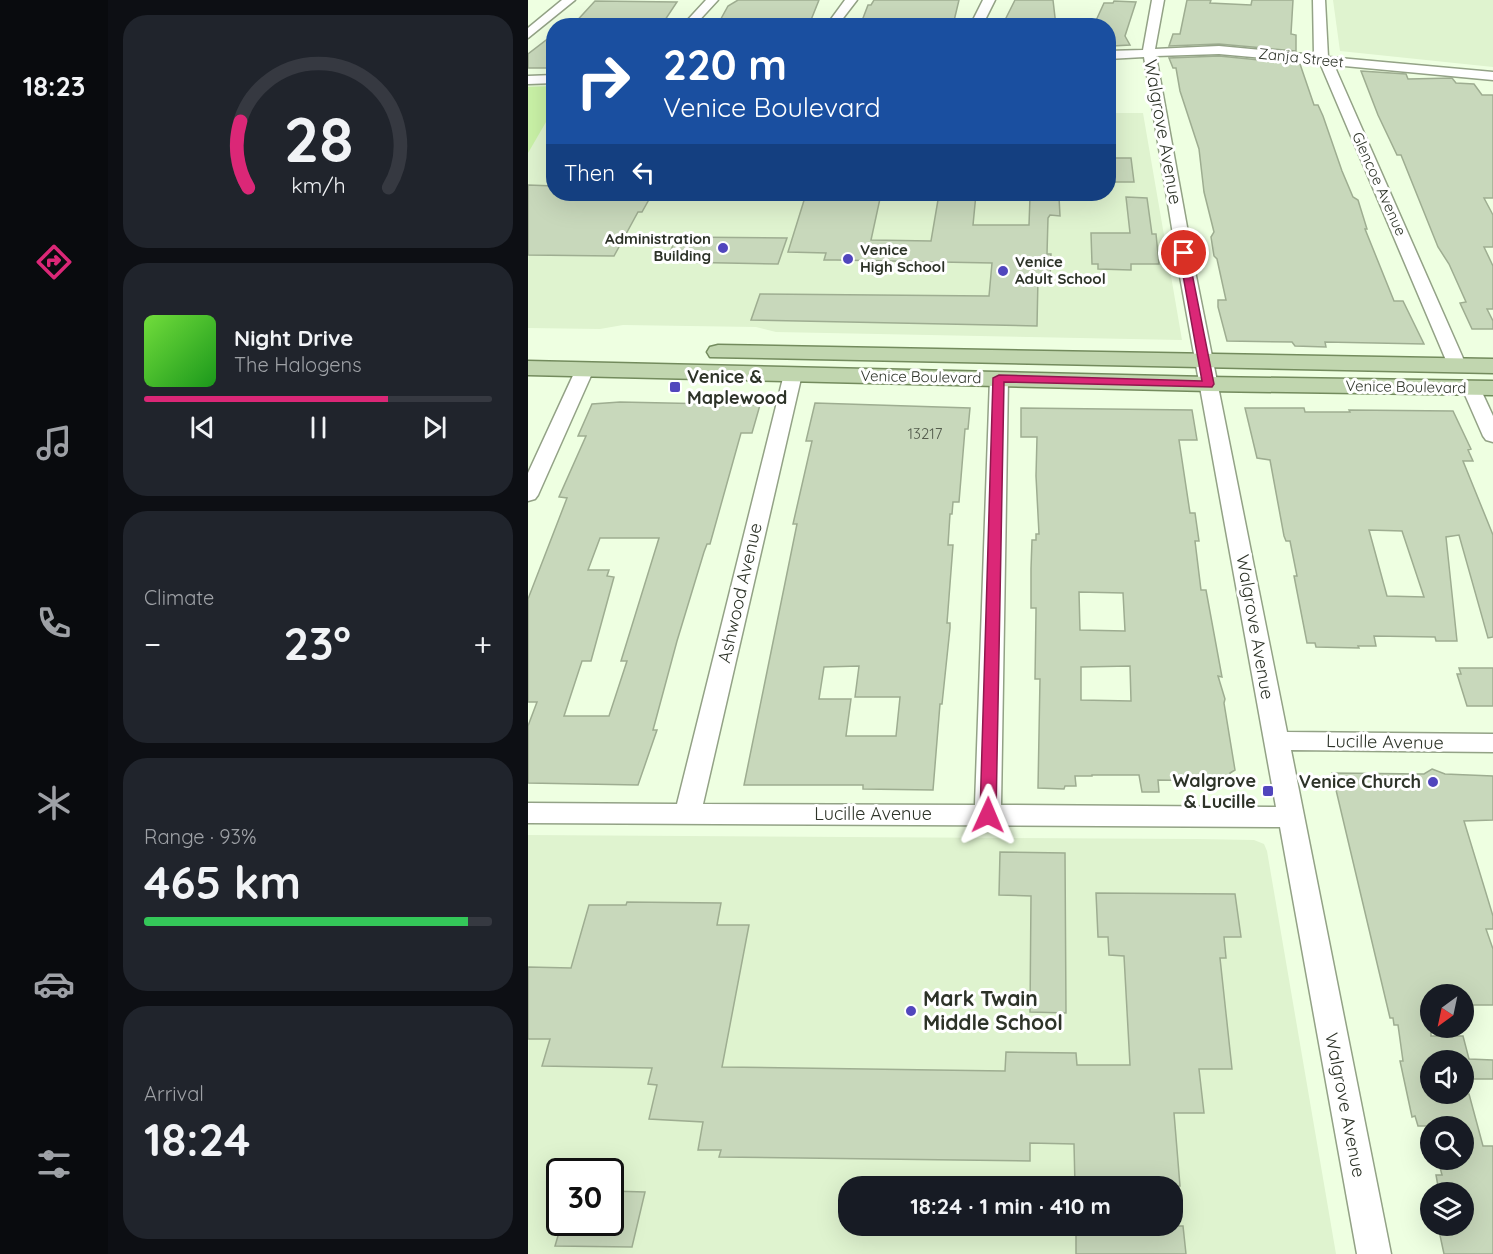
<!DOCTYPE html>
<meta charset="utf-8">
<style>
:root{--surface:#171b24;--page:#20242c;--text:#f1f3f6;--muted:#9ea1a6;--line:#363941;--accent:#db2777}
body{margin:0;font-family:Quicksand,sans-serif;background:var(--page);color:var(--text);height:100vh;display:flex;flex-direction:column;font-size:22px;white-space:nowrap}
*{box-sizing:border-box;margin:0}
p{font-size:20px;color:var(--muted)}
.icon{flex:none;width:33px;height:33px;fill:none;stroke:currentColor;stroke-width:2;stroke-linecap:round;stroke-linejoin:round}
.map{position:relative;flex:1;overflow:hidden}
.side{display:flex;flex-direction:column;gap:15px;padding:15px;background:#0d0f14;width:420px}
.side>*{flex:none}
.hud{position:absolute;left:18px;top:18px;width:570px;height:183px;border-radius:24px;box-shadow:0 6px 24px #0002;background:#1a4fa0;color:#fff;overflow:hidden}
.needle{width:39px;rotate:213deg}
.buttons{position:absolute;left:892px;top:984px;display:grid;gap:12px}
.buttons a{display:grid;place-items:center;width:54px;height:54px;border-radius:50%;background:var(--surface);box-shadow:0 6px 24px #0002;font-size:30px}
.speed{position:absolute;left:18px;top:1158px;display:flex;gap:12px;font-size:30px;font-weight:700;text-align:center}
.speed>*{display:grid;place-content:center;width:78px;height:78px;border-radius:50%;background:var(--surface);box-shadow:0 6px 24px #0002;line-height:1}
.speed .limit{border:3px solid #111;border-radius:9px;background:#fff;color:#111}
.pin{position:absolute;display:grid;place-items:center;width:51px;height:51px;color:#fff;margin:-26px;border:3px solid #fff;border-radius:50%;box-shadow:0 2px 6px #0007}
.me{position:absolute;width:66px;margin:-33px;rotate:1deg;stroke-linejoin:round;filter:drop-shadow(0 0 4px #0008)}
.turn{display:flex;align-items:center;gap:21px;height:126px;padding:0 18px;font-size:27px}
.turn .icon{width:78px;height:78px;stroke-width:2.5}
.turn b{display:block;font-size:42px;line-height:51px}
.then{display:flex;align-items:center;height:57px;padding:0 18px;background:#0003;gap:12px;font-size:22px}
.big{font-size:45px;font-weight:700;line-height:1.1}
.side .tile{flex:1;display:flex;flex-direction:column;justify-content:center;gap:9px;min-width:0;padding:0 21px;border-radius:24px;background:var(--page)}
.side .dial{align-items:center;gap:0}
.dial svg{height:156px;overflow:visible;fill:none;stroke:var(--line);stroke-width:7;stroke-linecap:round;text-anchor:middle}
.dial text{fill:var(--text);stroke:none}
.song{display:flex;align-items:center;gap:18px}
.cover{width:72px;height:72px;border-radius:9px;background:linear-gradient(135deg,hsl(100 70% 55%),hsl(120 70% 35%))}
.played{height:6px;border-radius:3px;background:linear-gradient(90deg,var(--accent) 70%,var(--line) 70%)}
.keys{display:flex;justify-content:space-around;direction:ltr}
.heat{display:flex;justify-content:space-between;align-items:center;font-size:33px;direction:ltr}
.charge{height:9px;border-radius:4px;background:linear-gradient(90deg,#34c759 93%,var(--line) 0)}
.trip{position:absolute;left:310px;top:1176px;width:345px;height:60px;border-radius:24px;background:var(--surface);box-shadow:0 6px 24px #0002;font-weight:700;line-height:60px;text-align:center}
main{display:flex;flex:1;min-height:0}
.tabs{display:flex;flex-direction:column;width:108px;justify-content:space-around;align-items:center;background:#090b0e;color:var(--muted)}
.tabs .icon{width:42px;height:42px}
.tabs .current{color:var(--accent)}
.tabs b{font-size:27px;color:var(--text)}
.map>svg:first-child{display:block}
.built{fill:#dff3cf;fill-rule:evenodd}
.green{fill:#c9f1a6}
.building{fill:#c8d8bb;stroke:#9ead91;stroke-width:1.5;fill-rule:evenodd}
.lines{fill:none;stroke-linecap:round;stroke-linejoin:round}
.minor-casing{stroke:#93a286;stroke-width:3}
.major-casing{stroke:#738b5d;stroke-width:3}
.minor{fill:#fff;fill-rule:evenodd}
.major{fill:#c1d6af;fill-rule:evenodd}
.route{fill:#db2777;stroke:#8e194d;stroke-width:1.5}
.poi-dot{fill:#5146bd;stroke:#fff;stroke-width:2}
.labels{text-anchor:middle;stroke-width:6;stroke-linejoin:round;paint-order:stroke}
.far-street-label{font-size:15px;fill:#2d3328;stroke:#fff}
.far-poi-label{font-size:15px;font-weight:bold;fill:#2d3328;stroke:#fff;text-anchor:start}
.number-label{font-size:15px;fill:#545c4d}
.street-label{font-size:18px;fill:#2d3328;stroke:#fff}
.poi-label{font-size:18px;font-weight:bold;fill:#2d3328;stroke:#fff;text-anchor:end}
.near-poi-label{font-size:21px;font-weight:bold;fill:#2d3328;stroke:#fff;text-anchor:start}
</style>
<main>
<nav class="tabs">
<b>18:23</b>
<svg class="icon current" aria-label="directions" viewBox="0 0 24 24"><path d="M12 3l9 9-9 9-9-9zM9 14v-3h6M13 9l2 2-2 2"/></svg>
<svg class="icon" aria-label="music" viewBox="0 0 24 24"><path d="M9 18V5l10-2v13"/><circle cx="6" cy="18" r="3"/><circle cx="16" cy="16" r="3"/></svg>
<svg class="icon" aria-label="phone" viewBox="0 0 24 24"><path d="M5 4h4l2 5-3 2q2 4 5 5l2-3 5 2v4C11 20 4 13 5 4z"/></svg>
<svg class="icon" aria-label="climate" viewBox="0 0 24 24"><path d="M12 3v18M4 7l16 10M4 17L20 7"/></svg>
<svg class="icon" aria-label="car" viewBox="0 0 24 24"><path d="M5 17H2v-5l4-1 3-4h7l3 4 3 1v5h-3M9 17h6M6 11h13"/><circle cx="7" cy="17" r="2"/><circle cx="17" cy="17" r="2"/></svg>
<svg class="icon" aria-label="filters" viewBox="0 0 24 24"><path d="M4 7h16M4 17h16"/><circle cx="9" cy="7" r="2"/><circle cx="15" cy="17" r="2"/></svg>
</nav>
<section class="side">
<div class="tile dial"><svg viewBox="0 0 100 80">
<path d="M14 69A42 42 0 1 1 86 69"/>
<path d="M14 69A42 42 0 0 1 10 35" stroke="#db2777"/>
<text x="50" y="56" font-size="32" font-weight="700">28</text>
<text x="50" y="72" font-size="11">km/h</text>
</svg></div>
<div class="tile">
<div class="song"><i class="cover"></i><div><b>Night Drive</b><p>The Halogens</p></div></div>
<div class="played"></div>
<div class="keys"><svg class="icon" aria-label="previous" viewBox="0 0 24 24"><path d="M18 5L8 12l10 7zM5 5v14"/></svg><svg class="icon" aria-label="pause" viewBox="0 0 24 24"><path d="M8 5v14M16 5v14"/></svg><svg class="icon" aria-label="next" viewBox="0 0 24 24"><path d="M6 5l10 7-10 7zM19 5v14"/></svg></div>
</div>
<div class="tile"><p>Climate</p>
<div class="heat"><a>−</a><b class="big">23°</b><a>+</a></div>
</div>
<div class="tile"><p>Range · 93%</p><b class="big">465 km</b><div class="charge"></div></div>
<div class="tile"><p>Arrival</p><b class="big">18:24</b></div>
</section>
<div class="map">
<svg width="965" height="1254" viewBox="0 0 965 1254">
<rect width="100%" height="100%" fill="#eeffe1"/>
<path class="built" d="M805,0h160v67l-153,-16z
M25,84l1,110h554l1,-81h34l39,227 -406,-8 -20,-5 -133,-2 -23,4 -72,-1v-243z
M0,835l669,4 57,1 10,4 3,7 69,403h-808zM32,1172h50v50h-50zM321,1186h324v40h-324z"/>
<path class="green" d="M26,86l-1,24 -25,43v-66z"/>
<path class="building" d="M210,0h81l-8,20h-4l-3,6h-87l11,-20z
M346,0h85l-5,21h-19l-1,5h-74l8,-21h3z
M525,0l3,26h-54l13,-26z
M659,0h24l-1,3 41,2 1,-5h41l-2,34 5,1v16l-77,-7 -50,2 4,-12h7z
M67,1l82,1 -16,24h-89z
M586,1l22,1 -11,34 5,9 -18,1 -4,-8v-12l-14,-1 10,-22h9z
M26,34v34h-26v-14z
M691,56l81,8 14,41h4l5,11 19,55 11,26 5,3 9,29h-2l29,72h9l21,43 -99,-2 1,5 -31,-1 -3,-4 -65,-1 -9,-34v-7h8l-9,-41 -3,-3 -3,-19 3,-5 -10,-40 -5,-43 -19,-58 -4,-23h-3l-4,-10z
M833,71l45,3 2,5 44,-1 4,5 18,1 8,11h11v103h-9l9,17v32h-9l9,19v43h-6l6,12v8h-21l-12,-26 6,-1 -17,-38 -11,-17 -37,-92h-4l-19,-40z
M583,158h20l3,24h-21z
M0,185l26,1v8h98l-10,18h-4l-24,44 -86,-1z
M278,194h75l-10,46 60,1 8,-47h37l-3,31h56l1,-28h29l1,19 -10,-1 -2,3 -1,36h4l-1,24h-12l-1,48 -286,-6 9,-26 229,2 3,-33 -156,-3h-12l2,-7 -38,-1z
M598,197l21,1 5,36h4l3,30h-28v6l-33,-1v-5h-6l-1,-31h39z
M149,237l110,1 -9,26 -102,-2 1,-2h-11z
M92,402l140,3 -8,28h-11l-31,111h-3l-3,8 -27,89 -24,89h4l-19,55 -110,-2v-57l9,-24h-9v-103l39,-101 -8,-1 27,-61h-8l14,-32zM72,538h59l-38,123h6l-18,55h-45l18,-55h9l23,-84 -7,-1 2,-6h-21z
M287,403l155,5 -2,21h-3l-6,73h-6l-1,12h-2l-2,31h5l-6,78h3v5l-8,76h-2l-7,86 -70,-1v-4h-119l53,-261h-4l19,-83h-6zM331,666l-4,31h45l-4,39h-50l5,-37h-32l5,-32z
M493,408l171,2 5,30h-18l11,73h5l4,28h-4l6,49h5l16,87 -4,-1 7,23 -1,4 11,67 -5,3 1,11 -19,-1v-2l-54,-1 1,12h-17l-3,-17h-47v1h-17l1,10h-11l-1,3 -26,-1 2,-109h-5l1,-67v-4h-5v-39l1,-29h4v-6h3l-3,-58 1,-39h-16zM551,592l44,1 2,38 -45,-1zM602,666l1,35 -50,-1v-33z
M717,408h59l1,4h45l-1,-2 104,1 18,38 -3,1 5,11h-10l30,74v102l-5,1 -29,-103 -13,2 11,104h-21l-1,-4 -61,-1 2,10h-18l1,2 -43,-1 -1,-4h-8l-13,-67h3l-7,-35h-4l-2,-5 -14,-76 -13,-2zM841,530l33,1 22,66 -37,-1z
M931,668h34v38h-26l-10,-32h4z
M904,769l13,5 48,2v44l-29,1 29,95v13h-7l7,20v56h-29v-11h-33v42h32l6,23 24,1v19h-29v-19h-33v34h38l14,52h10v108h-49l-6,-28h26v-34h-25l-3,-17h6l-4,-15h26v-34h-46l-3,-10 -3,1 -12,-56h3l-5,-36h-4l-1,-7h-3l-58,-245 92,1z
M472,852l65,1 1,160 -36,-1 1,-116 -32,-1z
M568,893l139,1 6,43h-17l2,21h-6l12,111h-33l5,44h-30l6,73h-105l-1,-42 -44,-1v18l-311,-4 2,-7h-23l5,-28 -54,-3 8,-34 -9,-1 4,-16 -110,-2 8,-27h-22v-72l43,1 18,-63h37l1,-3 94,1 -4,22h32l-27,142 283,4 1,-19 70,1 1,12h53l-6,-109 -15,-1 -1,-18h-10z
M82,1191l35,1 -13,55 -77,-1 7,-24h48z
M548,1226h107l3,28h-110z"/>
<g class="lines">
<defs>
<path id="minor" d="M34,0h13l-47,38v-10z
M178,0h12l-24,26h-12z
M317,0h12l-20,26h-11z
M455,0h12l-13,26h-12z
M624,0h12l-9,49 64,-3 95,9 -1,-55h12l3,57 165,15v8l-159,-15 132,300 -3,4h-12l-3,-4 -128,-302 -101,-9 -63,2 39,215 92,461 206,2v18l-202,-2 100,504h-34l-77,-427 -752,-4v-20l149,1 107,-430 3,-4h12l3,4 -99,430 272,1 15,-427 3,-4h12l3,4 -7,427 275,2 -97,-536 -35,-214 -36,2v-8l35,-1z
M26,75v8l-26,1v-8z
M57,364l6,1 3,4 -56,126 -3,4 -7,2v-28l48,-104 3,-4z
M943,383l6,1 3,4 13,28v26l-7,-2 -3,-4 -21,-48 3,-4z"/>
<path id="major" d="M190,345l775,14v14l-783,-16 -3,-5 3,-5z
M0,361l680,16 285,4v14l-285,-4 -680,-16z"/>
</defs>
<use href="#minor" class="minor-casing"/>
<use href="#major" class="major-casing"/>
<use href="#minor" class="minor"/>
<use href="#major" class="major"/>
</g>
<path class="route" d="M656,250l4,3 26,131 -2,3 -208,-5 -8,433 -2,4 -6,2 -5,-2 -3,-4 13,-437 6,-3 203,6 -23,-128z"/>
<g class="poi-dot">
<circle cx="195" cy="248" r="6"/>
<circle cx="320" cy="259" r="6"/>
<circle cx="475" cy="271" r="6"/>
<rect x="141" y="381" width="12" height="12" rx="3"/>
<circle cx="905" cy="782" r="6"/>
<rect x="734" y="785" width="12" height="12" rx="3"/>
<circle cx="383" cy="1011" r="6"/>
</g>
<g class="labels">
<g class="far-street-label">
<text transform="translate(773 58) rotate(6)" y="5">Zanja Street</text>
<text transform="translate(851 184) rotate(66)" y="5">Glencoe Avenue</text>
<text transform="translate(393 377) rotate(1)" y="5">Venice Boulevard</text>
<text transform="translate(878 387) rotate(1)" y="5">Venice Boulevard</text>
</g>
<g class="far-poi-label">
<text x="183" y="244" text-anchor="end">Administration<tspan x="183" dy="17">Building</tspan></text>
<text x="332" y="255">Venice<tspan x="332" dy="17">High School</tspan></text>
<text x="487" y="267">Venice<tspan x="487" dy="17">Adult School</tspan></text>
</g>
<g class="number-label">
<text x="397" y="439">13217</text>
</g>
<g class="street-label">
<text transform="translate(635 132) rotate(80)" y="6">Walgrove Avenue</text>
<text transform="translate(212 593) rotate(-77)" y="6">Ashwood Avenue</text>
<text transform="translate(727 627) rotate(80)" y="6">Walgrove Avenue</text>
<text transform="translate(857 742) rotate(1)" y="6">Lucille Avenue</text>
<text x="345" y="820">Lucille Avenue</text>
<text transform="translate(817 1105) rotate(79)" y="6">Walgrove Avenue</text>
</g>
<g class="poi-label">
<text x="159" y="383" text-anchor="start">Venice &amp;<tspan x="159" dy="21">Maplewood</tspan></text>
<text x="728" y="787">Walgrove<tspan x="728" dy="21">&amp; Lucille</tspan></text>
<text x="893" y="788">Venice Church</text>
</g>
<g class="near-poi-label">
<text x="395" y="1006">Mark Twain<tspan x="395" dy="24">Middle School</tspan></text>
</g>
</g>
</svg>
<div class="buttons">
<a><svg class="needle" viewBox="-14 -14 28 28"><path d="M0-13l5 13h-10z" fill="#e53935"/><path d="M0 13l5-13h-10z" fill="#9ea1a6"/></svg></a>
<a><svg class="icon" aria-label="sound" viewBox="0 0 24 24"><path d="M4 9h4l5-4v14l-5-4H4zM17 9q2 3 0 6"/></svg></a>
<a><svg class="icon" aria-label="search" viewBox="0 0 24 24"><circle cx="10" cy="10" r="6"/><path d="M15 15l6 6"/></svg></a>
<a><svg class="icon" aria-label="layers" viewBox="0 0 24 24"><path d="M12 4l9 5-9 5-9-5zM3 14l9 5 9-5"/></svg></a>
</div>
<div class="speed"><div class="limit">30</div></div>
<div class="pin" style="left:656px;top:253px;background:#d93025"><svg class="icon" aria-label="arrive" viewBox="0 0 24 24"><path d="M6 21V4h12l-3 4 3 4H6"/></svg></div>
<svg class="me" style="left:460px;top:815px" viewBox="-20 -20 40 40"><path d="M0-17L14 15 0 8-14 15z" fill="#db2777" stroke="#fff" stroke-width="4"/></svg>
<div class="trip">18:24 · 1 min · 410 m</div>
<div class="hud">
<div class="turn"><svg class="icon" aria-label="right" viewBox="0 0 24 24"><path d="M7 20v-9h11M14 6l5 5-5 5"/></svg><div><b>220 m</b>Venice Boulevard</div></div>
<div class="then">Then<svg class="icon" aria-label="left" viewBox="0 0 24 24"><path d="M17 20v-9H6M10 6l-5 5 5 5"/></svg></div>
</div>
</div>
</main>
